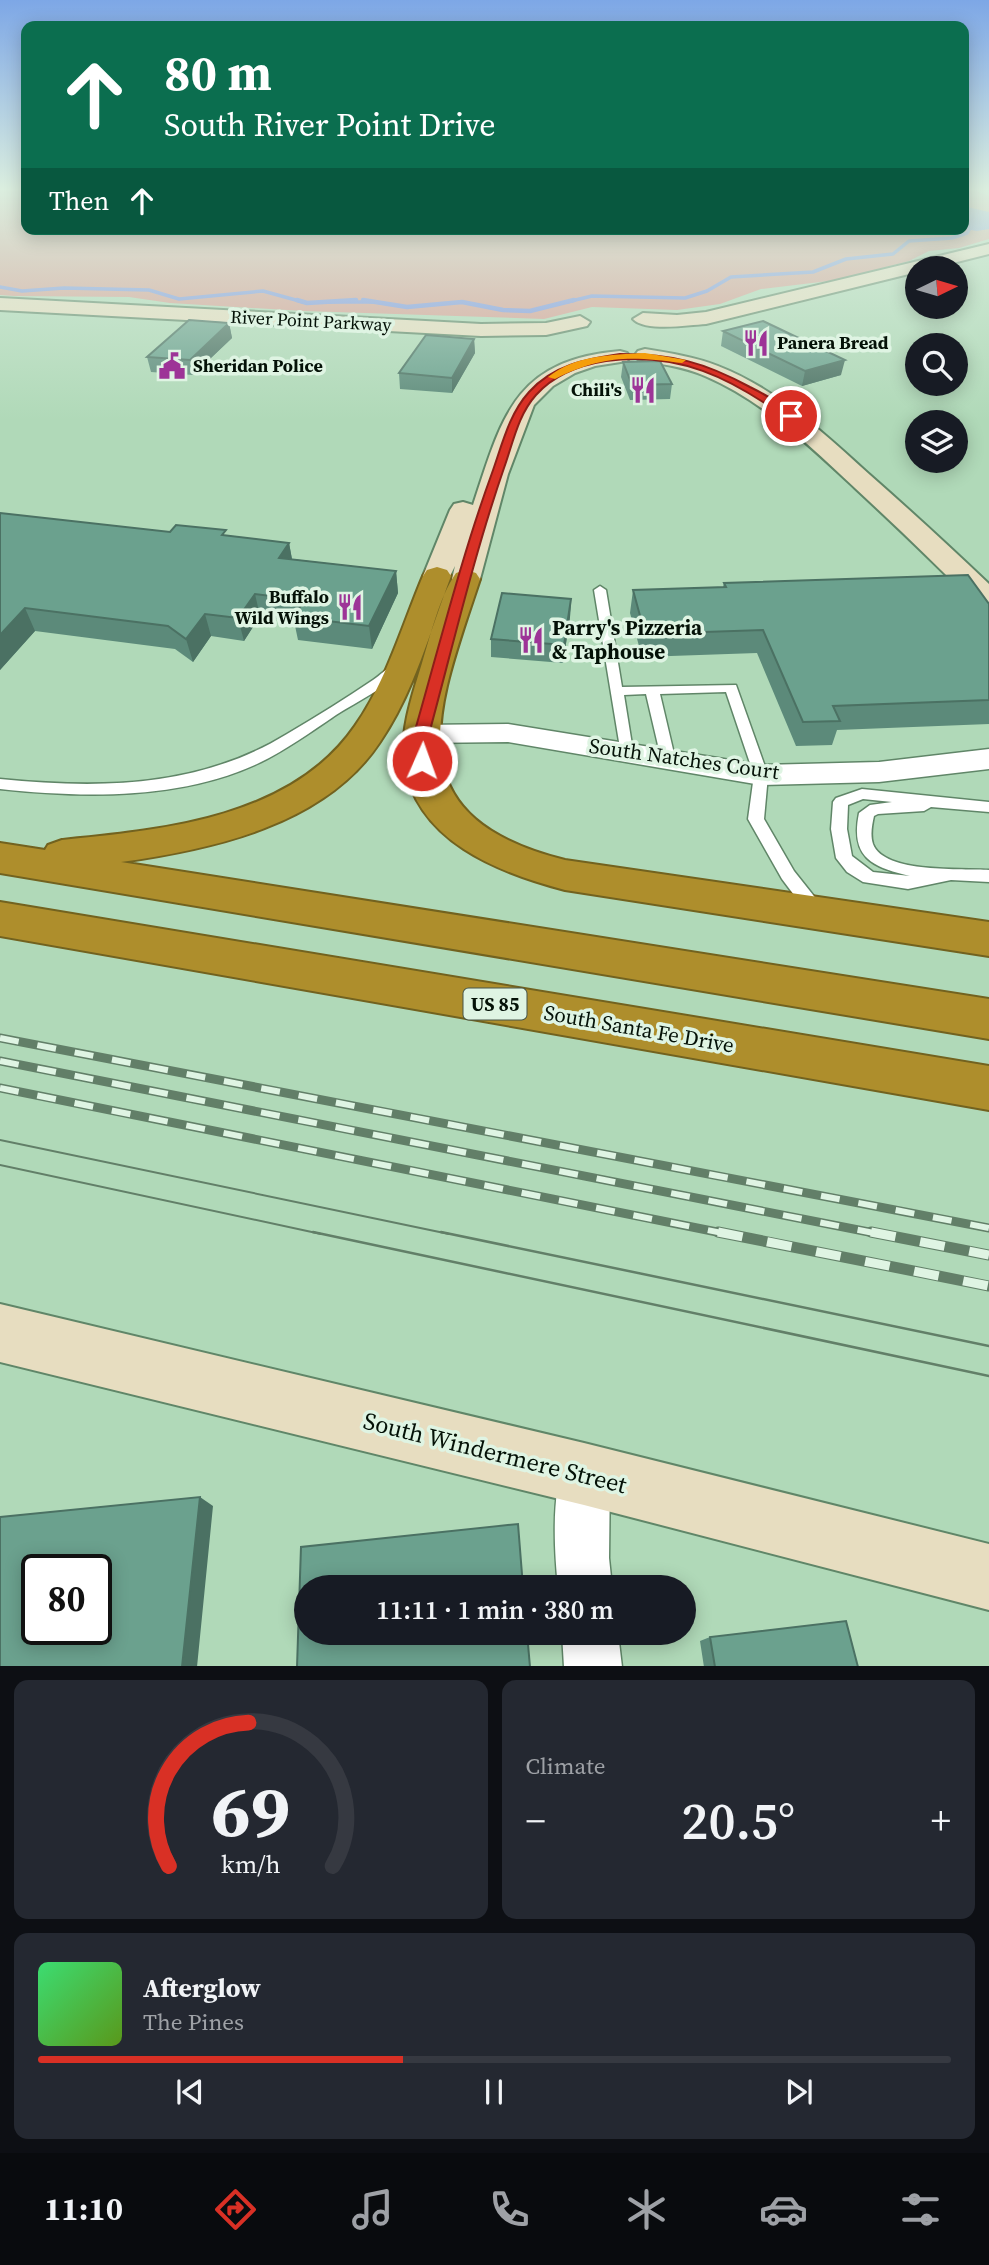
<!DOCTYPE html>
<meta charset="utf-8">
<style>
:root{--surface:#171b24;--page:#242831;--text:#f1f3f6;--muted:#9ea1a6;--line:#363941;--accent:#d93025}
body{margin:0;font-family:"Source Serif 4",serif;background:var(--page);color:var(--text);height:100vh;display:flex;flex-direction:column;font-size:26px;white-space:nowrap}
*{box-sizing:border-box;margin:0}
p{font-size:23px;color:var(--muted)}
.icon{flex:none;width:38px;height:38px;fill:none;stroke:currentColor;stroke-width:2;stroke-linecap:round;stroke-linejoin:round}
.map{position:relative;height:1666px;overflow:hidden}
.details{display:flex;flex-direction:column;gap:14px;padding:14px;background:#0d0f14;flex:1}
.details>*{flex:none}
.top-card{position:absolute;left:21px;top:21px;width:948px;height:214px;border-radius:14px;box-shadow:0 4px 18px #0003;background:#0b6e4f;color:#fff;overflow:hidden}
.needle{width:46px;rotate:85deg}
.controls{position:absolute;left:905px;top:256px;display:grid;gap:14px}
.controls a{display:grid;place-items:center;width:63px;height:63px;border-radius:50%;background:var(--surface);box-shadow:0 4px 18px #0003;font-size:35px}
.speed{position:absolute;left:21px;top:1554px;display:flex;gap:14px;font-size:35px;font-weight:700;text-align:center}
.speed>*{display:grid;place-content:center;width:91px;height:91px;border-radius:50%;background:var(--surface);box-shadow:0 4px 18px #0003;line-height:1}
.speed .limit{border:4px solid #111;border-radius:10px;background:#fff;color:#111}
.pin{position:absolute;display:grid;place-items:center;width:60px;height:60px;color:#fff;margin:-30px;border:4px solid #fff;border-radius:50%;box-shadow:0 2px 7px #0007}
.me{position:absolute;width:77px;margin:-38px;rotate:2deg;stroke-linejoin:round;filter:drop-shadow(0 0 5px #0008)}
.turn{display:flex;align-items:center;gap:24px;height:147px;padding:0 28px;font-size:32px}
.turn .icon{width:91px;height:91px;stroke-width:2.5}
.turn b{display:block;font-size:49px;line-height:60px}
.then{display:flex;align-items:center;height:66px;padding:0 28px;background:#0003;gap:14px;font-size:26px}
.big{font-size:52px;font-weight:600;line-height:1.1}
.details .widget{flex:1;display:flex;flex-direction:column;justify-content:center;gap:10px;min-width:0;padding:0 24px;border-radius:14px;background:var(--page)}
.details .dial{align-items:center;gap:0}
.dial svg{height:182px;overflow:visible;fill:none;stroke:var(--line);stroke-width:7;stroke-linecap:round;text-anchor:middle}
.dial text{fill:var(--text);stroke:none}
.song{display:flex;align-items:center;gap:21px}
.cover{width:84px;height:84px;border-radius:10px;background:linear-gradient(135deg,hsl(140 70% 55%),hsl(90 70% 35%))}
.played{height:7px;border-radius:4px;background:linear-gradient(90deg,var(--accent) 40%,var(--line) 40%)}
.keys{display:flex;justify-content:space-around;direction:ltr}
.heat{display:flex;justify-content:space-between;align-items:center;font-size:38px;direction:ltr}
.details .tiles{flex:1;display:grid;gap:14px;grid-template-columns:1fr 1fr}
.widget:last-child{grid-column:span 2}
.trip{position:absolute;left:294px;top:1575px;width:402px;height:70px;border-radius:35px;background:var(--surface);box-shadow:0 4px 18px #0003;font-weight:600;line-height:70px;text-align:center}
.tab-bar{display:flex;height:112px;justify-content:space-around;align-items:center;background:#090b0e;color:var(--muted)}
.tab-bar .icon{width:49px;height:49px}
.tab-bar .selected{color:var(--accent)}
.tab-bar b{font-size:32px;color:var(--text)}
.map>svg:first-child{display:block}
.green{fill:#d79c92}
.water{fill:#7c94e2}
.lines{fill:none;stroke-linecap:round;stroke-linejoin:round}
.stream-far1{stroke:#7c94e2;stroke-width:3.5}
.stream{stroke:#7c94e2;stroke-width:4.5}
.lane-casing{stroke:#608668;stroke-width:3}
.street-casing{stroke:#608668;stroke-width:3}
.secondary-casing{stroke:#608668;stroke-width:4}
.highway-casing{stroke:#72621f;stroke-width:4}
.lane{fill:#fff;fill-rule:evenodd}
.street{fill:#fff;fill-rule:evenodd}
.secondary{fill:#e7ddc0;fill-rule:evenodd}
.highway{fill:#ae8e2c;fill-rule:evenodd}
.tram-far1{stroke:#627f68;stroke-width:2}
.tram{stroke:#627f68;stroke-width:2.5}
.rail-far1-casing{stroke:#627f68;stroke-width:9}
.rail-casing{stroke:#627f68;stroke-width:11}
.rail-far1{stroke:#dff4e3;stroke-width:6;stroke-dasharray:19;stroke-linecap:butt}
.rail{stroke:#dff4e3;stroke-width:9;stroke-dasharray:25;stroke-linecap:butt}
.wall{fill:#5c8a7a}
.shaded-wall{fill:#4b7163}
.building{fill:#6ba18e;stroke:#4b7163;stroke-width:2;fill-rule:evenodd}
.route{fill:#d93025;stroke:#8d1f18;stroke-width:2}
.slow{fill:#f59e0b}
.labels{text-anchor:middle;stroke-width:7;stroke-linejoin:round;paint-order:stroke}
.far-street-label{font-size:18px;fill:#041107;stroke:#dff4e3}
.far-poi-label{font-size:18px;font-weight:bold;fill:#041107;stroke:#dff4e3;text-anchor:start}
.shield{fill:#dff4e3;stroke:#465549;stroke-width:2}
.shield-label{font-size:19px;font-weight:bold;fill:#041107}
.poi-label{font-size:21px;font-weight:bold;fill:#041107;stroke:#dff4e3;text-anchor:start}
.street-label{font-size:21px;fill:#041107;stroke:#dff4e3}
.near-street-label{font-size:24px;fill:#041107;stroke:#dff4e3}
</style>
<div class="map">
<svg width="989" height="1667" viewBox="0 0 989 1667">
<rect width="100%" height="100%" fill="#b0d9b8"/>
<path class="green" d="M0,187h26v42h938l2,-42 23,9v43l-30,9 -30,3 -20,10 -72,19 -76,9 -41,15 -43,6 -85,-3 -48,12 -240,-8 -134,-8 -41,-6 -115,-1 -14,-1z"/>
<path class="water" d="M967,207l22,5v17l-12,2 -13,-2z"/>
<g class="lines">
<path class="stream-far1" d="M0,287l22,4 42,-3 85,2 30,9 84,-8 40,11
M325,302h49
M567,302l25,-6 93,2 22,-7 24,-14 82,-5 33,-13 47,-5 16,-13 43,-3 15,-5 8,-13 14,-5"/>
<path class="stream" d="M297,300l10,3 49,-3
M363,300l44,7 55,-5 41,8 27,1 44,-11"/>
<defs>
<path id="lane" d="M600,586l6,4 16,97 114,-2 32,90 -4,44 30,52 27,34 2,5 -2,5h-12l-27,-36 -34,-60 6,-44 -28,-83 -66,2 15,64 -7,5 -7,-5 -15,-64 -22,1 9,56 -7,5 -5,-2 -27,-164z
M395,665l7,4c-17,20 -44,32 -66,46 -25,17 -50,35 -77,48 -78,37 -176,35 -259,26v-10c100,10 199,9 287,-45 29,-17 58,-35 86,-54 8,-5 13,-12 22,-15z
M862,789l127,13v10l-58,-5 -7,4 -46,3 -4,2c-2,9 -4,19 -1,28 11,30 91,24 116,26v12l-38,-2 -43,9 -45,-7 -16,-10 -11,-14 -5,-29 2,-27 3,-4zM863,799l29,3 -22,3 -11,8c-9,44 12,54 51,63l-37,-4 -21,-16 -5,-27 1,-24z"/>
<path id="street" d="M508,724l253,41 118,-3 110,-13v20l-110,13 -118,3 -253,-43 -87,1 -10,-2 -4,-7 4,-7 10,-2z
M584,1448l18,8 8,18 -1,84 3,29h-54c-4,-39 -7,-95 8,-131z
M562,1633h56l4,34h-58z"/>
<path id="secondary" d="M989,244v10l-56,14h-16v4l-211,52c-16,1 -62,8 -73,-5l10,-6 34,2 29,-3z
M0,298l481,26 65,-1 34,-7 10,6 -3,4 -41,9 -65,1 -481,-26z
M645,349c25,4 50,8 73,17 59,23 106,67 152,109 41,36 80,72 119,109v26l-11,-3c-40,-41 -81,-80 -123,-119 -46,-43 -92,-87 -150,-112 -21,-10 -44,-11 -67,-17l-3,-4 3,-4z
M620,351l7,2 3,4 -3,4 -32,5 -20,7 -22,13 -19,19 -26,69 -28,105 -4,6 -10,3 -10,-3 -4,-6 3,-13 -8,16 -10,3 -10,-3 -4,-6 27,-66 4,-6 9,-2 10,3c29,-88 41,-145 147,-154z
M0,1304l584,139 405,101v66l-405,-105 -584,-143z"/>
<path id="highway" d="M437,567l10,3 4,6c-21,56 -37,116 -71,166 -55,83 -167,107 -259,120l868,137v40l-989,-166v-30l45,7 3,-5 14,-5c101,-10 230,-22 293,-114 31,-44 47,-100 68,-150l4,-6z
M466,570l10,3 4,6c-43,130 -90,237 85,281l424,62v34l-424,-66c-68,-18 -149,-49 -161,-128 -4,-32 9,-69 18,-99 9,-29 17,-65 34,-90z
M0,902l989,164v44l-989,-174z"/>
</defs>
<use href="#lane" class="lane-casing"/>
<use href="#street" class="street-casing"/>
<use href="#secondary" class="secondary-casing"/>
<use href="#highway" class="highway-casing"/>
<use href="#lane" class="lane"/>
<use href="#street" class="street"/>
<use href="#secondary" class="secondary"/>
<use href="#highway" class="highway"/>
<path class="tram-far1" d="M0,1140l449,94
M0,1165l321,69"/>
<path class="tram" d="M313,1232l676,144
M441,1232l548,114"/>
<defs>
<path id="rail-far1" d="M0,1038l989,190
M0,1061l879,173
M0,1088l727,146"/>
<path id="rail" d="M718,1232l271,54
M871,1232l118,23"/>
</defs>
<use href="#rail-far1" class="rail-far1-casing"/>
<use href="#rail" class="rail-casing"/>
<use href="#rail-far1" class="rail-far1"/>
<use href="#rail" class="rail"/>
</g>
<path class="wall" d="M229,323l3,15 -39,37 -42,-3 -4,-15z
M723,331l118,44 -39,11 -81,-40z
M474,339l1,14 -23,40 -52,-4 -1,-16z
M623,362l49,22 -2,15 -40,1 -9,-23z
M0,513l170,19 57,4 62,7 3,16 104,12 2,22 -26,56 -74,-9 -4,-19 -34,-5 -16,25 -33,-5 -18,26 -18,-13 -140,-18 -35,39z
M724,583l265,21v120l-152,6 -5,15 -36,1 -39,-93 -115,4 -12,-44 3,-23 90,-3z
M571,599l-1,18 -7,46 -72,-6v-18z
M710,1637l148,30h-154l-4,-26z"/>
<path class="shaded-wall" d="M229,323l3,15 -39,37 -3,-15z
M474,339l1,14 -23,40v-15z
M845,360l-4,15 -39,11 3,-15z
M289,543l4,22 -14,-7z
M396,571l2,22 -26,56 -3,-23z
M255,594l5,22 -16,25 -6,-23z
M571,599l-1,18 -7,46 1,-18z
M25,608l10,23 -35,39v-35z
M205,614l6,22 -18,26 -7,-23z
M200,1497l13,9 -16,161h-15z"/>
<path class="building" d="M189,320l40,3 -39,37 -43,-3z
M763,321l82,39 -40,11 -82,-40z
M426,335l48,4 -22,39 -53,-5z
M660,361l12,23 -40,1 -9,-23z
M0,513l170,19 6,-7 50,5 -4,5 67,8 -10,15 117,13 -27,55 -75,-9 10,-17 -49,-6 -17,24 -33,-4 -19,25 -18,-13 -143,-18 -25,27z
M968,575l21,29v96l-156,6 7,15 -37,1 -40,-92 -118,4 -12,-44 93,-3 -2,-4z
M502,593l69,6 -7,46 -73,-6z
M200,1497l-18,170h-182v-150zM37,1570h59v59h-59z
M518,1524l5,63h-217v46h221l3,34h-233l4,-120z
M846,1621l12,46h-143l-5,-30z"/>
<linearGradient id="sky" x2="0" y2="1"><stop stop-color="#7da7e6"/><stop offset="0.45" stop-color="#dbeedf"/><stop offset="1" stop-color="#dbeedf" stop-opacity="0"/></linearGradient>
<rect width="989" height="420" fill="url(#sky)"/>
<path class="route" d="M620,354c53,0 84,8 130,33 16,8 33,17 46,29l-8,3c-57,-41 -110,-68 -182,-58 -26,4 -52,14 -70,34 -18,20 -23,48 -32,73 -30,87 -51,177 -75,266v27l-7,5 -5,-1 -3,-31c25,-87 47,-176 78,-261 10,-28 17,-59 37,-81 24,-27 57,-33 91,-38z"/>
<path class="slow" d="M645,353l41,7 -4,3c-51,-7 -80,-8 -127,16l-7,-2c28,-22 62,-22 97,-24z"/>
<defs>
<symbol id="restaurant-bare" viewBox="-9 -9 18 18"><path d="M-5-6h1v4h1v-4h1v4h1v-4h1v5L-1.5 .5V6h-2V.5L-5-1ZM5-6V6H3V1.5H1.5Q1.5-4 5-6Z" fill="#9d3497" stroke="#dff4e3" stroke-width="2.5" paint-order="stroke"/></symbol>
<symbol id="civic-bare" viewBox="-9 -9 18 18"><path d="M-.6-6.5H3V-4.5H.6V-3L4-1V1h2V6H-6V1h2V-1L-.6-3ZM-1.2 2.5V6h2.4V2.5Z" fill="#9d3497" stroke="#dff4e3" stroke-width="2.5" paint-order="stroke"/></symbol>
</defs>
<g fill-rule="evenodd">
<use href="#restaurant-bare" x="737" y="324" width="38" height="38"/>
<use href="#civic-bare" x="153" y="347" width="38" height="38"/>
<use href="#restaurant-bare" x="624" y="371" width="38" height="38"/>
<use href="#restaurant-bare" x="331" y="588" width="38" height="38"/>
<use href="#restaurant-bare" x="512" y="621" width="38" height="38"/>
</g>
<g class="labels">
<g class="far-street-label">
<text transform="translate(311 321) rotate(3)" y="6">River Point Parkway</text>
</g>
<g class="far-poi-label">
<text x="777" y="349">Panera Bread</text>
<text x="193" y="372">Sheridan Police</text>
<text x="622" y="396" text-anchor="end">Chili's</text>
<text x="329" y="603" text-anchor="end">Buffalo<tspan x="329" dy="21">Wild Wings</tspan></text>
</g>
<rect class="shield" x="463.5" y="988.5" width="63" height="31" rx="5"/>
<g class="shield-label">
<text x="495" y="1011">US 85</text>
</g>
<g class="poi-label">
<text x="552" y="635">Parry's Pizzeria<tspan x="552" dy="24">&amp; Taphouse</tspan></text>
</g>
<g class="street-label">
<text transform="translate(684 759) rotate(8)" y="7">South Natches Court</text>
<text transform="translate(639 1029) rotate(10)" y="7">South Santa Fe Drive</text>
</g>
<g class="near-street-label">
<text transform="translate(495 1453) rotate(14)" y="8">South Windermere Street</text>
</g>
</g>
</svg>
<div class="controls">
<a><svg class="needle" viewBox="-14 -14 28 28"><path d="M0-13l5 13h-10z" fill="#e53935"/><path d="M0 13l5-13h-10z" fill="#9ea1a6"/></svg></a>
<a><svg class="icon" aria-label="search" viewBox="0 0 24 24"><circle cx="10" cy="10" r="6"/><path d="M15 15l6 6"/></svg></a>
<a><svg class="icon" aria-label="layers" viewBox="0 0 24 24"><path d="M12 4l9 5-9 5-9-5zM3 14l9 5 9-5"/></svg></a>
</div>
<div class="speed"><div class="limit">80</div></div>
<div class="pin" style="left:791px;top:416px;background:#d93025"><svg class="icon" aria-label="arrive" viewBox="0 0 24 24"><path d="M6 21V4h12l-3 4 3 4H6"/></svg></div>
<svg class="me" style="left:422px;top:761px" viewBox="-20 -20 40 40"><circle r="17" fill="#d93025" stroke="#fff" stroke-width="3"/><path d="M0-11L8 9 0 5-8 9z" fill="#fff"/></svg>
<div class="trip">11:11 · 1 min · 380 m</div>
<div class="top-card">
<div class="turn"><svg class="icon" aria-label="ahead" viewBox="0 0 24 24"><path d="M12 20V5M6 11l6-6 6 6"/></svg><div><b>80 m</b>South River Point Drive</div></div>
<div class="then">Then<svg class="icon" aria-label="ahead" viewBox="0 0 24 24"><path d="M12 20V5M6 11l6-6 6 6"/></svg></div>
</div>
</div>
<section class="details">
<div class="tiles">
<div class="widget dial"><svg viewBox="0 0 100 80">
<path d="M14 69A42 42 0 1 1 86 69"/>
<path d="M14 69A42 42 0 0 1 49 6" stroke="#d93025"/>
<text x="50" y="56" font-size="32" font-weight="700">69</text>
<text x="50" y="72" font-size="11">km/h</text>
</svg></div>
<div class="widget"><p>Climate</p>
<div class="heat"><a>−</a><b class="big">20.5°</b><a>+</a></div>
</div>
<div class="widget">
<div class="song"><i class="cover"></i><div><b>Afterglow</b><p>The Pines</p></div></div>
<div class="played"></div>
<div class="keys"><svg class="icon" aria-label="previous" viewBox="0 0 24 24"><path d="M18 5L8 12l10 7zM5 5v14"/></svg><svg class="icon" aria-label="pause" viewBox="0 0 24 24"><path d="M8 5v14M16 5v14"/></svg><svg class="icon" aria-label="next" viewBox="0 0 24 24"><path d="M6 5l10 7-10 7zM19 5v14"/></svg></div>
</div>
</div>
</section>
<nav class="tab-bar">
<b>11:10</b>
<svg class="icon selected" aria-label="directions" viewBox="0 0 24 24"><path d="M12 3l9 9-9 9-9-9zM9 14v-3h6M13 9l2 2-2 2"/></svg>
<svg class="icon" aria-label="music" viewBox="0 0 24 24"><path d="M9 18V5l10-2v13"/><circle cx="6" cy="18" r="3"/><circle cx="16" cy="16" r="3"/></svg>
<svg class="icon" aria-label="phone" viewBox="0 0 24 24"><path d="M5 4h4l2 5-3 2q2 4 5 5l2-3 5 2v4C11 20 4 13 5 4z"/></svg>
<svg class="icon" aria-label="climate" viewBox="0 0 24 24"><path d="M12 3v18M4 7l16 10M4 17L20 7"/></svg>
<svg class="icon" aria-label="car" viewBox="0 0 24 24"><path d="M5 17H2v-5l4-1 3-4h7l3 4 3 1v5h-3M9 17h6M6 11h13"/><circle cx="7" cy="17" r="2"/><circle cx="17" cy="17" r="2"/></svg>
<svg class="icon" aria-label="filters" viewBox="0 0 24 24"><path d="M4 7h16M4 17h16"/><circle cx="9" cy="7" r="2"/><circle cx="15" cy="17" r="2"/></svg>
</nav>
